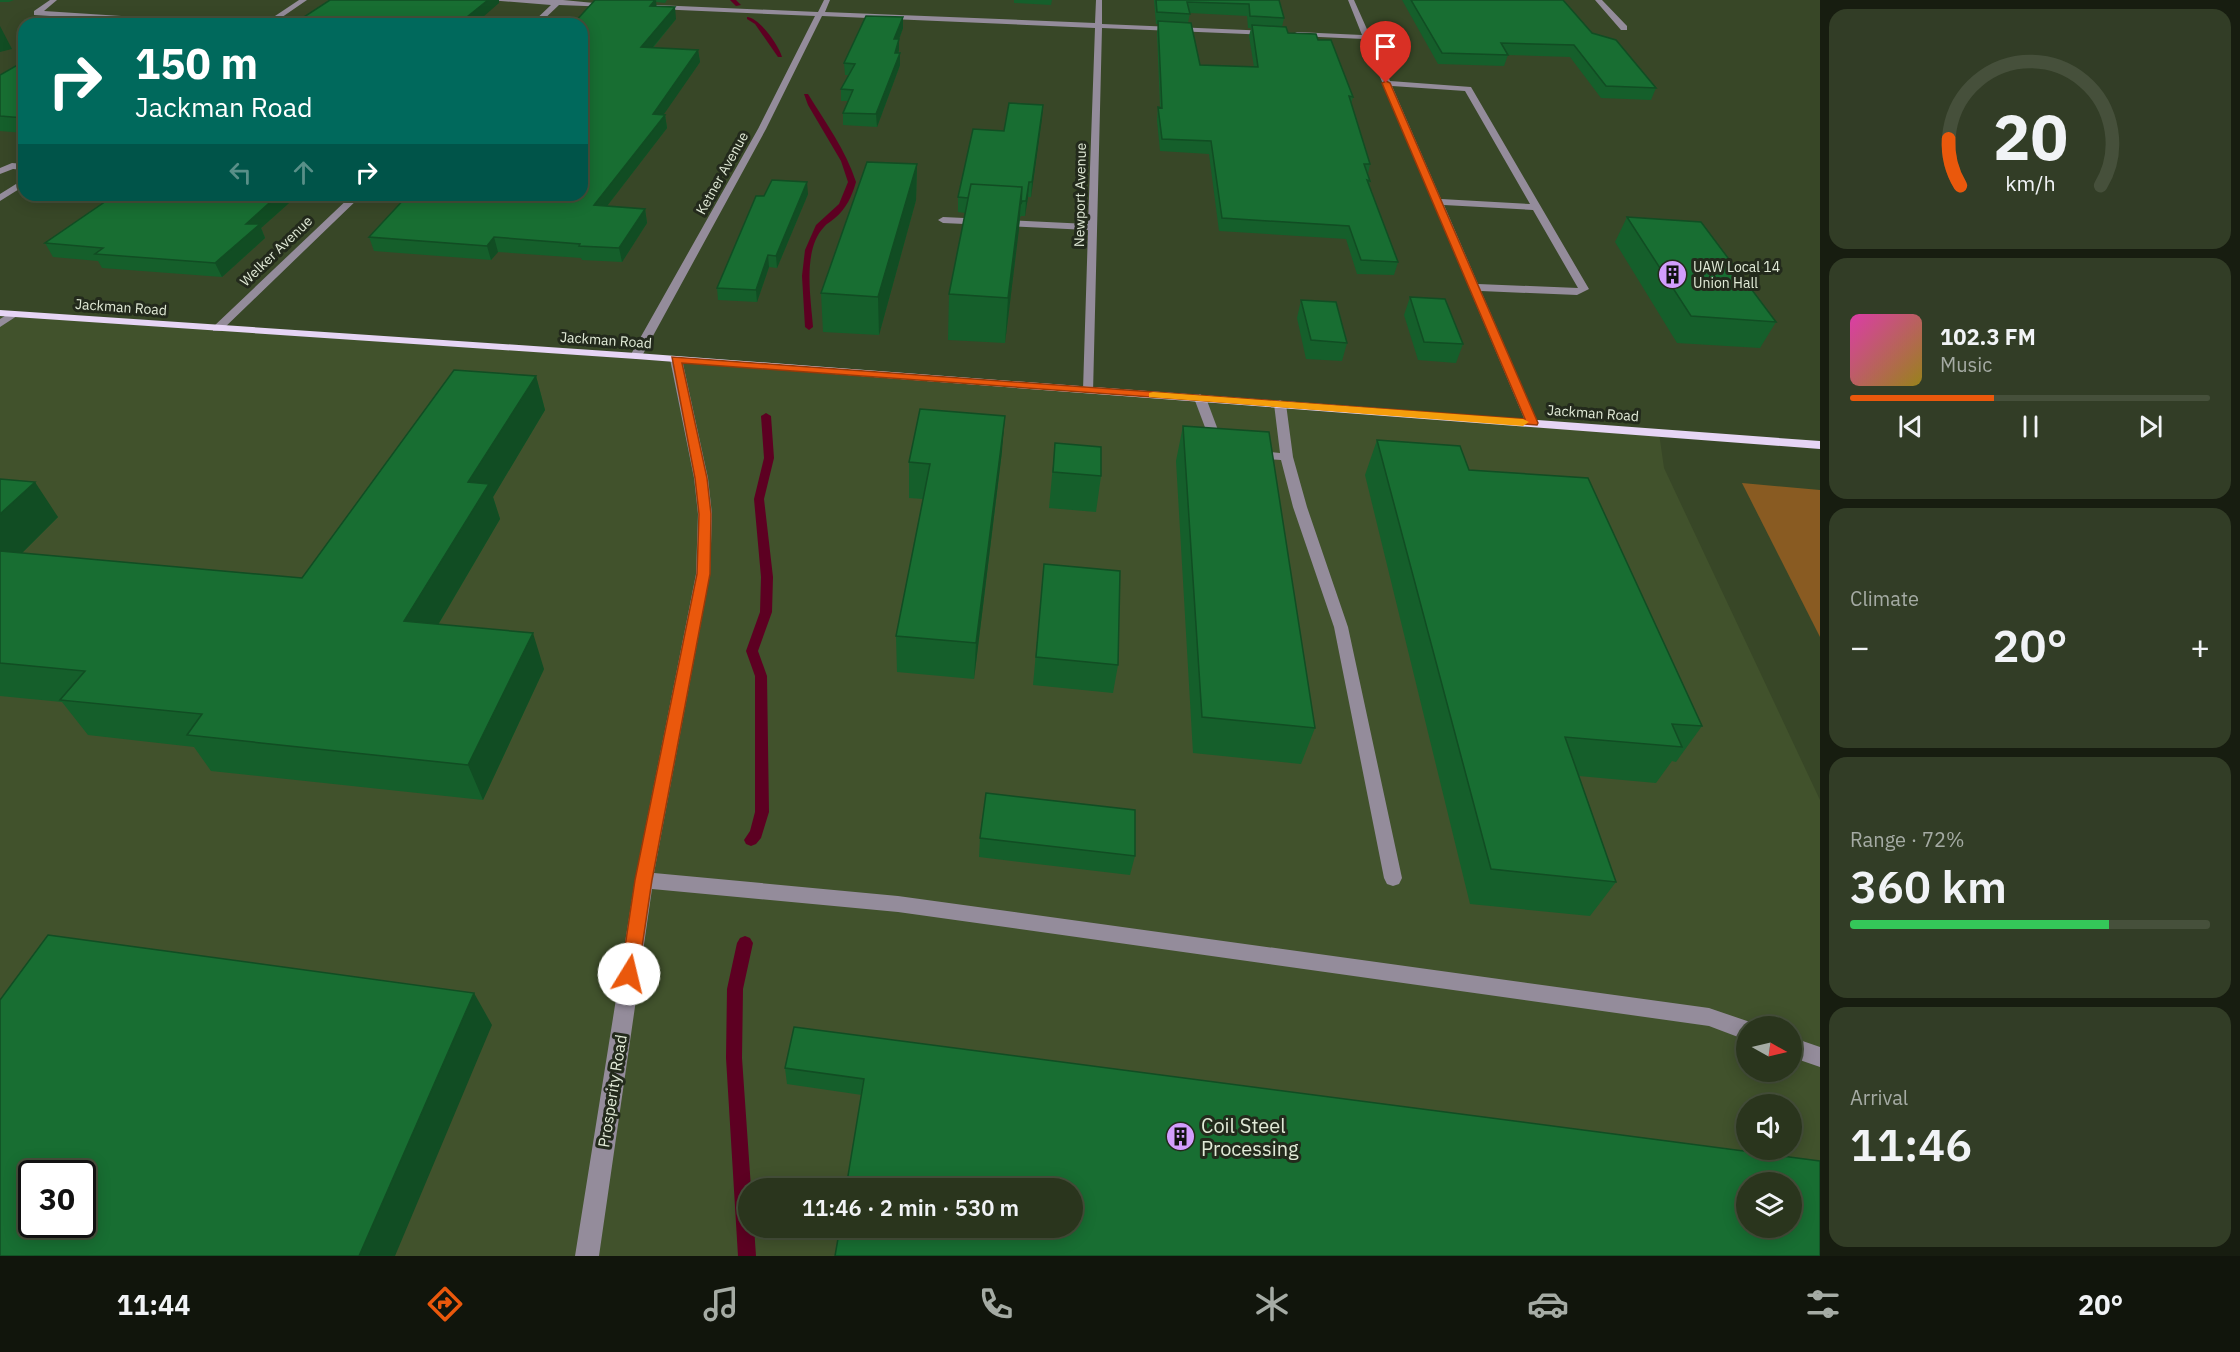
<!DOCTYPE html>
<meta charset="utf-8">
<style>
:root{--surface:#2a351d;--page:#323d26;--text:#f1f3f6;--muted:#a5aba4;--line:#46503b;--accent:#ea580c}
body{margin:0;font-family:"IBM Plex Sans",sans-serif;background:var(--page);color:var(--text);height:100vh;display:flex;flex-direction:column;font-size:22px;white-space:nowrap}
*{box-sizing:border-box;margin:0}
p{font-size:20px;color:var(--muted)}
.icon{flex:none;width:33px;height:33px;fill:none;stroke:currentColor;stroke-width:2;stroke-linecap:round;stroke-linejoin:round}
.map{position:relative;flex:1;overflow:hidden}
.drawer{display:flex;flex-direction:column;gap:9px;padding:9px;background:#171d10;width:420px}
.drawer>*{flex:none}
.hud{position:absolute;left:18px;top:18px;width:570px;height:183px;border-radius:18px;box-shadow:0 3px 15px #0003,0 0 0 2px var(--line);background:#00695c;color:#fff;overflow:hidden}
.needle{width:39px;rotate:98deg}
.buttons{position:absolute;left:1736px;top:1016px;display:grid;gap:12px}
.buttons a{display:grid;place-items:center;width:66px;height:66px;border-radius:50%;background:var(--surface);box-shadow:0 3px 15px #0003,0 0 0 2px var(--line);font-size:30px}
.speed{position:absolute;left:18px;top:1160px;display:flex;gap:12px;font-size:30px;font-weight:700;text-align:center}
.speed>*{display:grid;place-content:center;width:78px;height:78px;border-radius:50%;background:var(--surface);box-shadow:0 3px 15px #0003,0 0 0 2px var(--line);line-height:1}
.speed .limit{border:3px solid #111;border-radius:9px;background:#fff;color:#111}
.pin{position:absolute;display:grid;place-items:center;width:51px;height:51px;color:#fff;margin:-62px -26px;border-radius:50% 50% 50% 0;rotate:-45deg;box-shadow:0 0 6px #0007}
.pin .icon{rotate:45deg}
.me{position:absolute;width:66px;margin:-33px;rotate:9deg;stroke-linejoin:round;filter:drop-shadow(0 0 4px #0008)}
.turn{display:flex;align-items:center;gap:21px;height:126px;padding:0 18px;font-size:27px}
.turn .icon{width:78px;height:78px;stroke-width:2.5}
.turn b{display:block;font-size:42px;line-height:51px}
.lanes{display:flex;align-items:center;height:57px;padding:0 18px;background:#0003;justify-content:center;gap:30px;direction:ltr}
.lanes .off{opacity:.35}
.big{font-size:45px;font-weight:600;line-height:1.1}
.drawer .widget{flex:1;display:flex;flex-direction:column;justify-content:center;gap:9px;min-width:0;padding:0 21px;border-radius:18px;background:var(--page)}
.drawer .dial{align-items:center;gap:0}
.dial svg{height:156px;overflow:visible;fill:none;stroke:var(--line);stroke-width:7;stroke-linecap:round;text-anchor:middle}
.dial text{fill:var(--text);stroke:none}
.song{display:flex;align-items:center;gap:18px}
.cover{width:72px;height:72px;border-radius:9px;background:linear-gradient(135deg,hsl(320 70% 55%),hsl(50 70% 35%))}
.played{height:6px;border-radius:3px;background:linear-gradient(90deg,var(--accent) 40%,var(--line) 40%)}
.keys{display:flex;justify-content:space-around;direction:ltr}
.heat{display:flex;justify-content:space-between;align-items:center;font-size:33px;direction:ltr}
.charge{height:9px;border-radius:4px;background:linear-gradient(90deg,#34c759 72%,var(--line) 0)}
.trip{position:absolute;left:738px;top:1178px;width:345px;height:60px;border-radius:30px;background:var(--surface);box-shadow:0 3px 15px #0003,0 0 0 2px var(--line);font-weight:600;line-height:60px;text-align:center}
.dock{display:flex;height:96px;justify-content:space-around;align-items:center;background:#11150c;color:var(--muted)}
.dock .icon{width:42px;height:42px}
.dock .selected{color:var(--accent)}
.dock b{font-size:27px;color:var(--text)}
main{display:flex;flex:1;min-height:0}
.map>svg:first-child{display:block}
.built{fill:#41522c;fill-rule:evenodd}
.green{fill:#895b22}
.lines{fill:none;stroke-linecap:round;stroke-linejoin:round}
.stream{fill:#5d0022;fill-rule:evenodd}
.minor{fill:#948c9b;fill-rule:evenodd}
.major{fill:#e6d5f5;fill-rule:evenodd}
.wall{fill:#155f2b;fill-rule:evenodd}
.shaded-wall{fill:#114d23}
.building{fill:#186e32;stroke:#114d23;stroke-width:1.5;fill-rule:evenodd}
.route{fill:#ea580c;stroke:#983908;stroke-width:1.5}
.slow{fill:#f59e0b}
.labels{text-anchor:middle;stroke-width:6;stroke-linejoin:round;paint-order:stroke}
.far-street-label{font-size:14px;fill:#e1ead7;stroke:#232a1c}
.far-poi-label{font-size:14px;fill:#e1ead7;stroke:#232a1c;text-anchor:start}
.street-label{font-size:16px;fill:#e1ead7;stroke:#232a1c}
.near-poi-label{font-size:20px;fill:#e1ead7;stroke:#232a1c;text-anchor:start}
</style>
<main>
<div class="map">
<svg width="1820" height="1256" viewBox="0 0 1820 1256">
<rect width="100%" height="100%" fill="#384727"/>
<path class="built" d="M0,313l1659,120 5,35 156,332v456h-1820zM1746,1026h45v45h-45zM1746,1104h45v45h-45zM32,1173h50v51h-50zM1746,1182h45v45h-45zM748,1188h324v39h-324z"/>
<path class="green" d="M1742,483l78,7v147z"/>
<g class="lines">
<path class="stream" d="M730,0h6l5,5 -5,1z
M747,17c13,1 32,29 35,40h-4l-23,-33 -8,-5z
M804,94h4c17,28 38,56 48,88 -4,14 -10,27 -21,36 -3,3 -8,5 -11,9 -22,23 -13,72 -11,100l-4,3 -4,-3 -3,-51 3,-26 11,-25 23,-21 9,-22 -7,-21 -33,-56z
M766,413l5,3 3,42 -10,41 9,78 -1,35 -14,39 9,25 2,136 -8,26 -5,6 -5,2 -5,-2 -2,-4 6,-9 5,-19v-136l-9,-25 14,-39 1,-35 -7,-78 10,-41 -3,-42z
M745,936l5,2 3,5 -10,46 -1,69 9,130h-3v39h6l2,29h-18l-12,-198 1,-69 10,-46 3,-5z"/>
<path class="minor" d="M50,0h7l-13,11 170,11 4,2h-39l-145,-9v-4z
M299,0h8l-35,24h-9z
M488,0h75l52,5 -4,2 -52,-2 -20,19h-8l20,-19z
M824,0h6l-5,12 270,11 1,-23h6v24l168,7 4,2 -4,2 -168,-7 -9,365h-8l-2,-3 5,-160 -145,-7 -5,-3 5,-3 145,7 7,-196 -273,-12 -56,113 -124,227 -6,3 -6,-3 128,-227 57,-113 -159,-7 -4,-2 4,-2 162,7z
M1348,0h6l36,81 81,6 118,202 -12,6 -96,-4 57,132 -2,3 -4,1 -6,-4 -162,-384 -67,-3 -4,-2 4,-2 65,3zM1392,86l73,5 65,113 -89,-5zM1444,205l89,5 45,78 -100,-4z
M1595,0h7l25,26v4h-6z
M12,163l12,1v6l-11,-1 -13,5v-6z
M24,179v7l-24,15v-7z
M352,195h10l-141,136h-8v-4z
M13,311l5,3 -1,2 -17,11v-8z
M676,356l6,3 26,119 4,36 -2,60 -56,299 244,23 811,112 44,15 1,3h-8v14l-37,-14 -811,-114 -246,-23 -53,367h-24l60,-376 61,-306 2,-60 -4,-36 -24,-119z
M1200,394l6,4 18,48 -2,3 -4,1 -6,-4 -18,-48z
M1280,400l6,4 7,53 14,50 41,120 54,251 -3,6 -6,2 -6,-2 -3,-6 -50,-251 -41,-120 -12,-47 -28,-2 -6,-4 6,-4 27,3 -6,-49z
M1791,1037l29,10v20l-29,-10z"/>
<path class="major" d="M0,310l636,43 1184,88v8l-1184,-90 -636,-43z"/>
</g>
<path class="wall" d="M0,0h14l-5,2h-9z
M595,0h72l-2,3 -9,-1v4l20,13 -23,29 45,2 2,12 -37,53h2l2,13 -60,78 38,3 2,14 -25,39 -40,-2 -1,-2 -83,-6 -7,8 -117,-9 -5,-14 213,-42z
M1014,0h38l-1,5 -37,-2z
M1154,0h125l5,18 -2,9 6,6 30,7 35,57 -2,7 19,60 -2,10 2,7 -1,5 29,76 -4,13 -37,-1 -11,-35 -127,-8 -10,-77 -49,-3 -3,-31 1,-13h2l-3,-74 1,-9h-2zM1190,13l57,3 1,12h3l-2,8 5,31 -54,-2 -12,-42z
M1402,0h161l29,33 64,55 -5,12 -50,-2 -31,-41 -62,-2 -4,11 -66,-2z
M903,17v11l-4,11v14h1v12l-23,62 -34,-2v-12l5,-12h-7v-12l7,-14h-3l-1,-12z
M24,67v66l-24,-2v-56z
M1043,105l-12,92h-3l-3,19h-4l-1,2 -15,125 -57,-3 1,-46 16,-81 -7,-1v-15l46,-66z
M917,164l-1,36 -37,135 -56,-3 -2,-39z
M808,194l-31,74 -8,-1 -12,35 -39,-2 -1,-12 47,-92z
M105,195h193l-37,33 4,10 -43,39 -120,-9 -4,-7 -45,-4 -8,-14 62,-43z
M1627,217l149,105 -16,26 -83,-5 -62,-101z
M1410,297l53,47 -7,19 -38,-3 -14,-45z
M1301,300l46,43 -5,18 -36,-2 -9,-41z
M536,376l9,34 -52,87 7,22 -62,106 106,44 -61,131 -272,-29 -17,-24 -106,-12 -26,-33 -62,-6v-217l58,38 -36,36 280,25z
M1183,426l132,302 -14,36 -108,-11 -17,-292z
M1377,440l92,30 233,256 -26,36 -4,-1 -16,22 -77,-7 37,106 -26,34 -120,-12 -105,-429z
M1055,443l46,33 -5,36 -47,-4z
M1002,451l-28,228 -77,-7 -1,-36 27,-137 -14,-1v-36z
M1044,564l74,101 -5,28 -80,-8z
M980,838l155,18 -5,19 -151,-18z
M785,1068l1035,93 -958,-66 -75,-11z"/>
<path class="shaded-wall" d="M488,0h11v3l-24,21h-13v-3z
M656,0l1,11 -7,-5z
M675,7l1,12 -33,40 -2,-12z
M903,17v11l-8,22 -1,-11z
M0,26l12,23 -12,3z
M899,39v11l-4,14v-11z
M698,50l2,12 -45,65 -2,-13z
M900,53v12l-23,62 -1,-13z
M1043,105l-1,14 -11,78 1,-15z
M665,115l2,13 -70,91 -3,-14z
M917,164l-1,36 -37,135 -1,-38z
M807,182l1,12 -31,74 -1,-12z
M1029,182l-1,15 -3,19 1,-15z
M1022,187l-3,42 -14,114 3,-45z
M278,195h20l-37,33 4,10 -43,39 -7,-14 31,-39z
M645,209l2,14 -25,39 -3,-14z
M494,237l4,15 -7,8 -4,-14z
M768,255l1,12 -12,35 -1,-12z
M536,376l9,34 -52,87 7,22 -81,138 -15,-36 64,-139z
M1005,416l-3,35 -28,228 2,-36z
M35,482l23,35 -58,58v-61z
M533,633l11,36 -61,131 -15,-35z
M474,993l18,32 -97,231h-36z"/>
<path class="building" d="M330,0h158l-26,21 7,1 -3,2h-176l10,-7h4z
M595,0h60l-5,6 25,1 -34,40 57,3 -45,64 12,1 -71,90 51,4 -26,39 -40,-2 1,-2 -86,-7 -7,9 -118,-9 39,-42h174v-171h-9z
M1156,0h123l5,18 -34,-2 -1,-12 -62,-2 3,12 -33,-2z
M1411,0h152l29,33 24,7 40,48 -50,-2 -32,-41 -73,-2 7,12 -66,-2z
M866,16l37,1 -9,22h5l-4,14h5l-24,61 -33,-1 10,-23 -12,-1 14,-25 -11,-1z
M1158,21l33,2 9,42 58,2 -6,-42 34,2 2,6 28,1 2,6h13l22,57 -4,-1 21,68h-6l6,17 -3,-1 31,82 -37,-2 -12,-34 -127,-8 -11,-77 -49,-2 -4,-32 4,1z
M21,63l3,4v51l-24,-2v-41z
M1009,103l34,2 -11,77h-3l-3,19h-4l-1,3 1,-17 -51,-3 -3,14 -10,-1 15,-68 31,2z
M867,162l50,2 -39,133 -57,-4z
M772,180l35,2 -31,74 -8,-1 -12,35 -39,-2 39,-92h8z
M971,184l51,3 -14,111 -59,-4z
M115,195h163l-32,29h14l-45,39 -120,-9 8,-6 -58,-5z
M1627,217l74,5 75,100 -85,-6z
M1410,297l35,2 18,45 -39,-2z
M1301,300l35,2 11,41 -36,-3z
M454,370l82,6 -68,106 21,2 -85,137 129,12 -65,132 -281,-30 15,-21 -142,-14 25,-29 -85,-8v-112l302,27z
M920,409l85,7 -29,227 -80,-7 34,-172 -21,-2z
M1183,426l86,6 46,296 -113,-11z
M1377,440l83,6 9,24 119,8 114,248 -30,-2 10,23 -117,-10 51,145 -125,-13z
M1055,443l46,4v29l-48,-4z
M0,479l35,3 -35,32z
M1044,564l76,7 -2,94 -82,-8z
M986,793l149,17v46l-155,-18z
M48,935l426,58 -115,263h-359v-256zM32,1173h50v51h-50z
M794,1027l1026,134v95h-985l5,-29h232v-39h-226l18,-109 -79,-11zM1746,1182h45v45h-45z"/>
<path class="route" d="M1386,81l4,2 148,340 -1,2 -855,-62 25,115 4,36 -1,60 -58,306 -14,94 -2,6 -7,2 -6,-2 -2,-6 14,-94 62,-306 2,-60 -4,-36 -23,-121 853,62 -143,-336z"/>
<path class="slow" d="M1153,392l370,27 6,3 -6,4 -374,-29v-4z"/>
<defs>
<symbol id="building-disc" viewBox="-11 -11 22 22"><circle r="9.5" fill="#d29dfd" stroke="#232a1c"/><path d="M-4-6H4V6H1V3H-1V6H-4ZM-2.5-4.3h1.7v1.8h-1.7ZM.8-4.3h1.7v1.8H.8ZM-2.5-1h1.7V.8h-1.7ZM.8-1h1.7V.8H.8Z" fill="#111"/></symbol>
</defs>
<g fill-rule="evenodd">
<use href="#building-disc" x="1656" y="258" width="33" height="33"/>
<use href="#building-disc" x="1164" y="1120" width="33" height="33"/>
</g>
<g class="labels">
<g class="far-street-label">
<text transform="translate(722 173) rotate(-61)" y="5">Ketner Avenue</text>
<text transform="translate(1080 195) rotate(-89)" y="5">Newport Avenue</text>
<text transform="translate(276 251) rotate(-44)" y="5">Welker Avenue</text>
<text transform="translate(121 307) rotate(4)" y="5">Jackman Road</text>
<text transform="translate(606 340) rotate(4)" y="5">Jackman Road</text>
<text transform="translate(1593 413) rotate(4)" y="5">Jackman Road</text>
</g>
<g class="far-poi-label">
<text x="1693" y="272">UAW Local 14<tspan x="1693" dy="16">Union Hall</tspan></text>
</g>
<g class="street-label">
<text transform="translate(612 1091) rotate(-81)" y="6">Prosperity Road</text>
</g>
<g class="near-poi-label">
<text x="1201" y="1133">Coil Steel<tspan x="1201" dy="23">Processing</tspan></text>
</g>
</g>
</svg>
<div class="buttons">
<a><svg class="needle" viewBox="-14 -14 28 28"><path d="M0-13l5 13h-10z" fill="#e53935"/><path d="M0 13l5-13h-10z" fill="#a5aba4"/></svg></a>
<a><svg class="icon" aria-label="sound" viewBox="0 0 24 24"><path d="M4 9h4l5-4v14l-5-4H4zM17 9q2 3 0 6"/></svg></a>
<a><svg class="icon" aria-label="layers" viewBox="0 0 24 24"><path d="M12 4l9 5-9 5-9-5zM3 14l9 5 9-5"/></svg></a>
</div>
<div class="speed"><div class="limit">30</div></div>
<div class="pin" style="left:1386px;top:83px;background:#d93025"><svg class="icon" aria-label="arrive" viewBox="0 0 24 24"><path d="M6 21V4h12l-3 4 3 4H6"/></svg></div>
<svg class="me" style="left:629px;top:974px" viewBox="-20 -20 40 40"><circle r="19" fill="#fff"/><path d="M0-13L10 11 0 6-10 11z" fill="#ea580c"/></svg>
<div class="trip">11:46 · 2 min · 530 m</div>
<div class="hud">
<div class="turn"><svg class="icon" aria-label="right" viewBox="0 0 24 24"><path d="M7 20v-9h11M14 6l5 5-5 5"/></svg><div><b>150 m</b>Jackman Road</div></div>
<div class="lanes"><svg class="icon off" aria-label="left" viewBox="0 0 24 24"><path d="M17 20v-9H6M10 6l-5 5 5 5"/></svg><svg class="icon off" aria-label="ahead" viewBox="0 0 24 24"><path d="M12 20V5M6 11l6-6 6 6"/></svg><svg class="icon" aria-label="right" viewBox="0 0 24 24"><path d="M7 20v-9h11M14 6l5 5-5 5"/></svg></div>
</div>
</div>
<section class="drawer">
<div class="widget dial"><svg viewBox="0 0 100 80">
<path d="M14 69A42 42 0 1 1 86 69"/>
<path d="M14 69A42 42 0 0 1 8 45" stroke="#ea580c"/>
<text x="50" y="56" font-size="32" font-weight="700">20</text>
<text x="50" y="72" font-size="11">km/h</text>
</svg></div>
<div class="widget">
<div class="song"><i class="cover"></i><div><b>102.3 FM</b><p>Music</p></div></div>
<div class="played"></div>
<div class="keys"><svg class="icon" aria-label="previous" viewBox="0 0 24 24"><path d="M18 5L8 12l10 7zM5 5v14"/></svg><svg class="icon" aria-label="pause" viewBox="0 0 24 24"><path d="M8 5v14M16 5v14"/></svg><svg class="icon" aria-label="next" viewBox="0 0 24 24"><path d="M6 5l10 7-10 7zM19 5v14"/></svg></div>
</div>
<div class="widget"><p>Climate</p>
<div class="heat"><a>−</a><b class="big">20°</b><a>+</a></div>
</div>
<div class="widget"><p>Range · 72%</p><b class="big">360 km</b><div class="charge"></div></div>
<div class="widget"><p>Arrival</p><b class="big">11:46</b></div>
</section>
</main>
<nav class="dock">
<b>11:44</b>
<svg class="icon selected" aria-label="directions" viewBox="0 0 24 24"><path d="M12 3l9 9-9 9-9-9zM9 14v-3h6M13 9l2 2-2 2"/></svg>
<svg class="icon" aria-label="music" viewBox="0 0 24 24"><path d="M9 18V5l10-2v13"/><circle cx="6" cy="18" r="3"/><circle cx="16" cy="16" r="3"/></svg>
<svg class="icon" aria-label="phone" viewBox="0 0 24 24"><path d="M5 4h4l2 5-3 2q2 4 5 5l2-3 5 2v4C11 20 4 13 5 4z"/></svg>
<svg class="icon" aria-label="climate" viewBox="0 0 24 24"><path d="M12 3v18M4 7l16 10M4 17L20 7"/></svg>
<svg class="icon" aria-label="car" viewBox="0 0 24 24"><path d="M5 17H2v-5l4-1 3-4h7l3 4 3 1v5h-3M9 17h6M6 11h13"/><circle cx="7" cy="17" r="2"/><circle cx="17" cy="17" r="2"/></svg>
<svg class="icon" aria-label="filters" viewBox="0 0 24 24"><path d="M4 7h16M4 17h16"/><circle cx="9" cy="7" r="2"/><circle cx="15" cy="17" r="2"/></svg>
<b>20°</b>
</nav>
